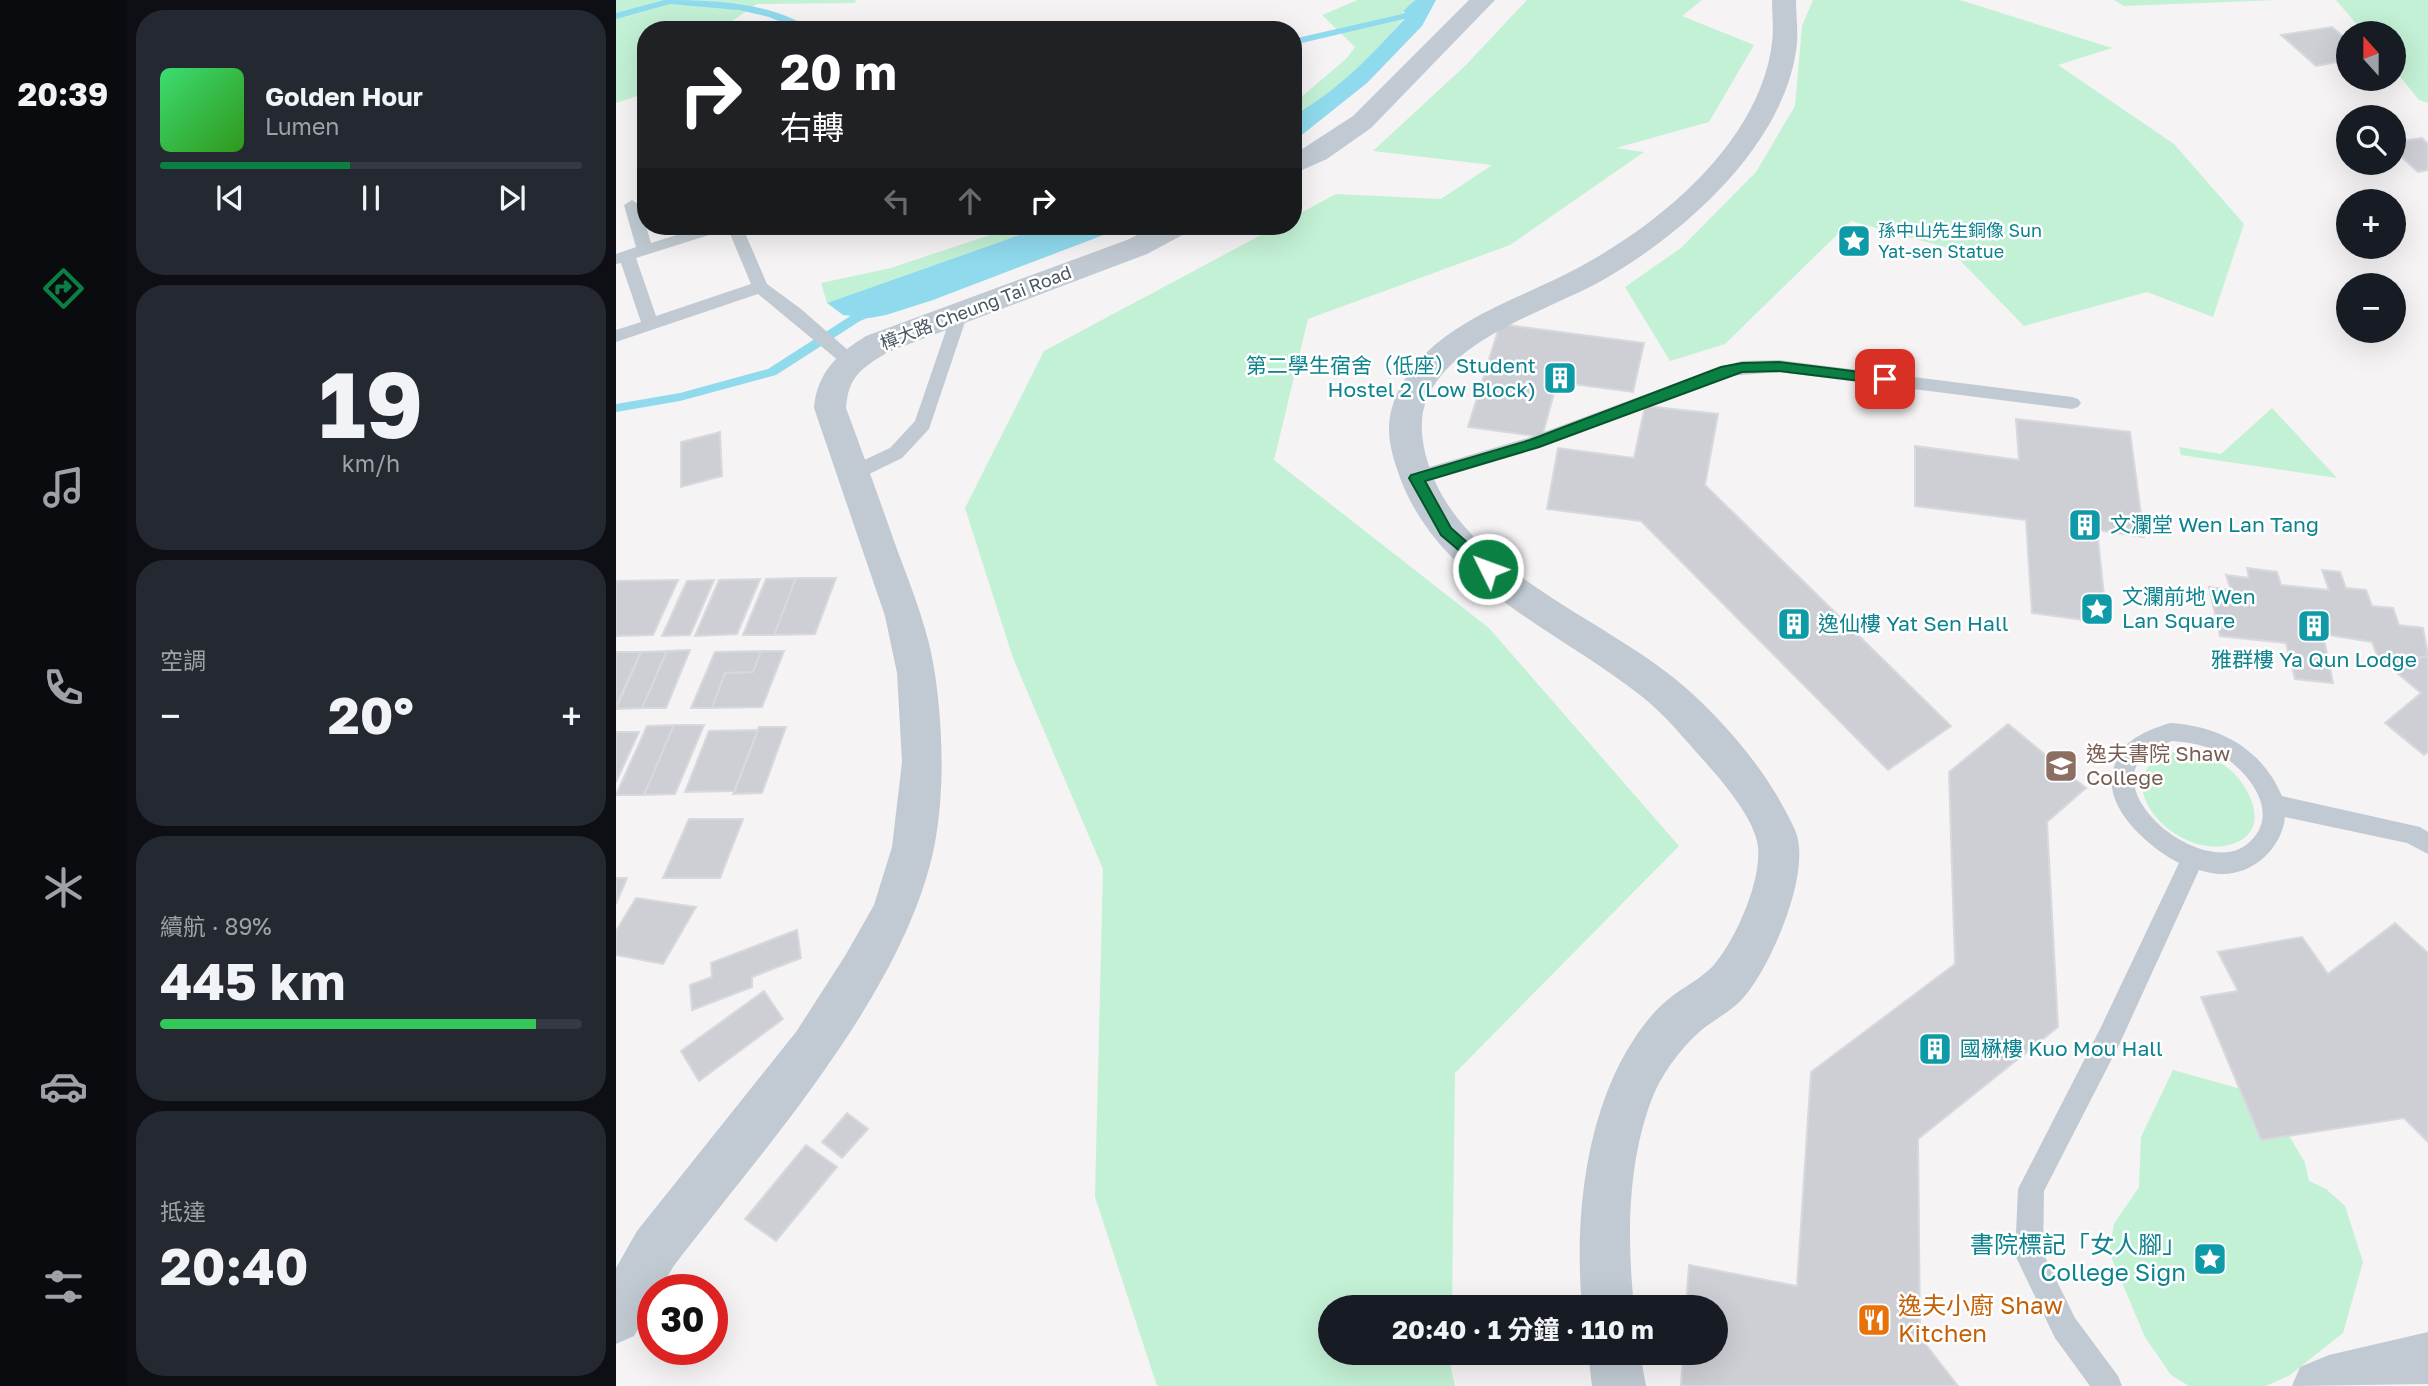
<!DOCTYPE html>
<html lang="zh-TW">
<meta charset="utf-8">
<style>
:root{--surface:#171b24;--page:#242831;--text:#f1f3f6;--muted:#9ea1a6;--line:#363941;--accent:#0b8043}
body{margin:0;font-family:"Golos Text","Noto Sans TC",sans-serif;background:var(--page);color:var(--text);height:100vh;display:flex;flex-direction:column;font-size:26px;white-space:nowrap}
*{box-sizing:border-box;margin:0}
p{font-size:23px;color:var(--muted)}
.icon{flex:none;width:38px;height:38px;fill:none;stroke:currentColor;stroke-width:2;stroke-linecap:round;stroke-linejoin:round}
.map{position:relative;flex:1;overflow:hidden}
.details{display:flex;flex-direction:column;gap:10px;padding:10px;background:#0d0f14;width:490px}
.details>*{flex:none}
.hud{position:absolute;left:21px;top:21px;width:665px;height:214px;border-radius:28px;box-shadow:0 7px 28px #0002;background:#202124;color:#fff;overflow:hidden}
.needle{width:46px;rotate:339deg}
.buttons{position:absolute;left:1720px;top:21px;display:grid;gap:14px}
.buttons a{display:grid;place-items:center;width:70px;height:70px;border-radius:50%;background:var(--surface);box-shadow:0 7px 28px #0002;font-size:35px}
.speed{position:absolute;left:21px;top:1274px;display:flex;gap:14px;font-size:35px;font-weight:700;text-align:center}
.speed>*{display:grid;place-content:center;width:91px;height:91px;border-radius:50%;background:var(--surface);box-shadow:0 7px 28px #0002;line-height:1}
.speed .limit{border:10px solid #d22;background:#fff;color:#111}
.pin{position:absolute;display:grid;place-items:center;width:60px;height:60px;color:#fff;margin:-30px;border-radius:14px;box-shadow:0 4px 10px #0006}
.me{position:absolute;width:77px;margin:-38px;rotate:312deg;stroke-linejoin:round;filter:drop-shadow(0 0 5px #0008)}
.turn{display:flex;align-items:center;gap:24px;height:147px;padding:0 28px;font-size:32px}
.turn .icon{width:91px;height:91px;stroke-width:2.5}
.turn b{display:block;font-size:49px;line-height:60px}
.lanes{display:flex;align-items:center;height:66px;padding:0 28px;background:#0003;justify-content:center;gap:35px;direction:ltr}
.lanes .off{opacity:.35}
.big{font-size:52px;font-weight:700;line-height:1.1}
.details .tile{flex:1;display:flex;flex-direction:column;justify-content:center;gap:10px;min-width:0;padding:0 24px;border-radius:28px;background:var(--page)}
.details .dial{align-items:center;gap:0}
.dial b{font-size:91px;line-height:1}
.song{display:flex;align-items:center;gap:21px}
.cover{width:84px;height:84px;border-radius:10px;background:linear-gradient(135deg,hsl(140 70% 55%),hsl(110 70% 35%))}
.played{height:7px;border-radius:4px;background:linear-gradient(90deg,var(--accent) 45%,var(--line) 45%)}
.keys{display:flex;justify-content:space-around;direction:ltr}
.heat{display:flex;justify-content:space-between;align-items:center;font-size:38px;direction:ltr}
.charge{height:10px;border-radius:5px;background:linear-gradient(90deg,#34c759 89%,var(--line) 0)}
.trip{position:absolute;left:702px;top:1295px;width:410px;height:70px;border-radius:35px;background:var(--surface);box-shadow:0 7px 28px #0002;font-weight:700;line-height:70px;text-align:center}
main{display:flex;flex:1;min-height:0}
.dock{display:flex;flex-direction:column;width:126px;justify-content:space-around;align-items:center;background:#090b0e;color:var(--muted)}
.dock .icon{width:49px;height:49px}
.dock .selected{color:var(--accent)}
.dock b{font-size:32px;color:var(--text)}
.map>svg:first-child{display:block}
.green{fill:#c3f1d5}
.water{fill:#90daee}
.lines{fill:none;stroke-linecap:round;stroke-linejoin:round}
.stream{fill:#90daee;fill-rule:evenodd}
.building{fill:#cdcfd5;stroke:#d7d9de;stroke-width:2}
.lane{fill:#c1cad2;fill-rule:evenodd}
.street{fill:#c1cad2;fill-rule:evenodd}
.route{fill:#0b8043;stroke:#07532c;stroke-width:2}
.labels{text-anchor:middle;stroke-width:5;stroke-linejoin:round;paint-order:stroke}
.far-culture-label{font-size:18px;fill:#0d838f;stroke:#fff;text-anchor:start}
.far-street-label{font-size:18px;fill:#4a5661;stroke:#fff}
.culture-label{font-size:21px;fill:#0d838f;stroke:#fff;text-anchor:start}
.education-label{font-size:21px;fill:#785e54;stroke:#fff;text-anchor:start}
.near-culture-label{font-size:24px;fill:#0d838f;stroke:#fff;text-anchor:end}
.near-food-label{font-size:24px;fill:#c56008;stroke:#fff;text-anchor:start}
</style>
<main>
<nav class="dock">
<b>20:39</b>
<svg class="icon selected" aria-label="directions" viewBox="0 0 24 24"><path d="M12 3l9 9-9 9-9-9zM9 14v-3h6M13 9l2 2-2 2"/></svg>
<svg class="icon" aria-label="music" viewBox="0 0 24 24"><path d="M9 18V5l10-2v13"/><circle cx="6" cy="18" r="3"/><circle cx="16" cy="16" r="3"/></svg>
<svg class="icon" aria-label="phone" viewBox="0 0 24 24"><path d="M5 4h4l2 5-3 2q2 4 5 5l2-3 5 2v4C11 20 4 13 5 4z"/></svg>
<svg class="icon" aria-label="climate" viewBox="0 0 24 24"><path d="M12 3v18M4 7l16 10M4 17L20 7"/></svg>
<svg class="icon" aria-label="car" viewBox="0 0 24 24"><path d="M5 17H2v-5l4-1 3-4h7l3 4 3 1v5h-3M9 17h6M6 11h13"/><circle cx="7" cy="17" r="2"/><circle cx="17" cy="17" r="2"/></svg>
<svg class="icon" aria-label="filters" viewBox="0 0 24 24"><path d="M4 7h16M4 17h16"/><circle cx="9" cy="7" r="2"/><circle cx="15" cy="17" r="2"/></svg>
</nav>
<section class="details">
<div class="tile">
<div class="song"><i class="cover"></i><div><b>Golden Hour</b><p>Lumen</p></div></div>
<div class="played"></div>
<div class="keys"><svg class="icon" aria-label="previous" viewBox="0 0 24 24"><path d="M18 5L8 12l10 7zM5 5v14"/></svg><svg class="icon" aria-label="pause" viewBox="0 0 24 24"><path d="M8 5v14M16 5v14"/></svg><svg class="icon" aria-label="next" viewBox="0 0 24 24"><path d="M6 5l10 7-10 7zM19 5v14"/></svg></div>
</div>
<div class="tile dial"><b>19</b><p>km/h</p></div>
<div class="tile"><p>空調</p>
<div class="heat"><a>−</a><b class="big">20°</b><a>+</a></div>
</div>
<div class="tile"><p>續航 · 89%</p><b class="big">445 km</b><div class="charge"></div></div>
<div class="tile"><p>抵達</p><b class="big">20:40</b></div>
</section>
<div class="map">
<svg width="1812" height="1386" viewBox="0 0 1812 1386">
<rect width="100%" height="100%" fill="#f5f3f3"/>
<path class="green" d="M0,0h240l-1,3 -98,1 -38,26h-73v63l-30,10z
M742,0h57l-12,11 2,5c-30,41 -68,75 -112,100v-12l54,-46 8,-11 -33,-32z
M911,0h175l-20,16 72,29 -45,77 -93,26 28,4 -134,93 -202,74 -34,141 215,168 190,218 -224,227 -3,234h-122v46h121v16l4,17h-298l-62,-189 8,-328 -90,-211 -48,-150 79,-157 234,-125h15v-9l43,-23 105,5 51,-34 -119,-14 93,-86z
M1197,0h147l152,48 -54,17 116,79 70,80 -31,93 -66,-25 -123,34 -76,-78 -97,-27 -126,123 -55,17 -45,-74 56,-39 75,-76 39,-66 7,-80z
M1498,0h163l-153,6z
M1720,0h92v103l-9,-3 -25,-31v-36h-30z
M401,226h28l-218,77 -6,-20 70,-15z
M1656,408l65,70 -156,-23 -2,-8 42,7z
M1559,752c18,0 35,3 50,14 23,15 48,63 10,77 -60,23 -138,-71 -60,-91z
M1557,1070l93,26 39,67 4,18 17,8 19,17 18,56 -20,71 -53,42 -24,11h-77l-18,-11 -26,-38 -36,-85 5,-28 25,-37 2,-50z"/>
<path class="water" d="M799,0h21l-14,26 -55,57 -74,59v-26c46,-26 80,-62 115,-101l-5,-4z
M429,226h82l-194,74 -47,15 -16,3 -27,-3 -16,-12z"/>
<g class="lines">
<path class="stream" d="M48,0c48,0 108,2 148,30h-12l-31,-13 -30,-7 -69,-6 -54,15v-6z
M806,5l4,3 -1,2 -17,8 -115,27v-6l109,-25z
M257,307l4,1v6l-17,7 -84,54 -96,26 -64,11v-8l64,-11 88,-24 84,-54z"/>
</g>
<path class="building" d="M1716,27l16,14v19l-32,6 -35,-31z
M1806,138l6,6v26l-10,2 -24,-22v-8z
M884,324l144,19 -11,49 -76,-10 -15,55 -74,-10z
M1029,406l73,8 -13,71 246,241 -63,44 -247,-249 -94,-12 11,-61 76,10z
M1400,419l114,13 14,105 -47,-7 10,93 -75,-10 -6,-93 -111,-14v-60l104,14z
M104,432l2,44 -41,11v-45z
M1631,568l30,4 4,13 48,5 -7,-20 18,2 6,16 20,2 6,16 21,2 6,17 24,3 5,28 -15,3 -16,14 -18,-13 -7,-18 -49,-8 10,49 -38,-4 -9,-36 -66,-7 -11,-49 22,3 -5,-15 23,3z
M180,578l-22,57h-31l23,-56z
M180,578h40l-21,56 -41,1z
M144,579l-23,55 -42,2 24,-56z
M62,580l-25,55 -37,1v-55z
M98,580l-24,55 -28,1 25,-55z
M74,650l-24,58h-24l25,-57z
M51,651l-25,57 -26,1 25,-57z
M145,651h23l-22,56 -50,1 13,-35 28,-1z
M145,651l-8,21 -28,1 -13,35h-21l24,-56z
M0,652h25l-25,54z
M1812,656v96l-4,3 -39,-32 36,-30 -24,-20 16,-14z
M1392,724l78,64 -39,34 11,205 -140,112 2,198 38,49h-277l2,-33h32v-46h-29l3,-42 108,21 14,-214 144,-108 -6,-192z
M58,725h30l-29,69 -31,1z
M58,725l-30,70h-28l31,-69z
M143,727h27l-24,66 -29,1z
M142,730l-23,61 -50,1 24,-61z
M0,732h23l-23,50z
M73,819h54l-23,59h-57z
M0,878h11l-11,26z
M20,898l60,9 -33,57 -47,-9v-24z
M1779,923l33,30v189l-24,-24 -143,22 -60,-143 37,-6 -20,-39 84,-15 26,37z
M181,930l4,28 -49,19v10l-60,23 -2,-25 22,-8 -1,-14z
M148,991l19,28 -84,62 -18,-30z
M231,1113l21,16 -26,29 -20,-16z
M190,1145l31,22 -61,74 -31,-22z"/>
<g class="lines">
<path class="lane" d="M16,200l8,5 11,38 55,-17h36l25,58 34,25 56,49 3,4 -3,4h-12l-87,-72 -142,48v-12l25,-8 -20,-59 -5,1v-10l20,-7 -12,-42zM112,229l23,55 -95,32 -20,-58z
M344,307l8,6 -39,116 -27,29 -41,20h-14l-2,-5 2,-5 43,-20 25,-27 37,-108z
M1163,360l293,37 6,2 3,4 -3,4 -6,2 -293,-37 -50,4 -189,72 -124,37 -7,-2 -2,-5 2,-5 119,-35 191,-71 23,-6z
M1554,723c50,3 92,26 112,73l138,31 8,5v22l-21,-11 -122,-26c-3,31 -32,58 -64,57 -7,0 -15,-2 -22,-4l-80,175 -75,146 -1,62 32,65 43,58 4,10h-32l-35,-48 -40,-83 3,-66 83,-162 78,-164c-33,-17 -86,-63 -61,-105 4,-5 7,-14 13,-17 10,-8 26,-14 39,-18zM1556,741c14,1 29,3 41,9 33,17 73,64 33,95 -43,32 -143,-47 -103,-89 7,-7 20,-11 29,-15z"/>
<path class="street" d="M853,0h26l-124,128 -44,31 -34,15v-19l60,-39z
M1156,0h24c0,14 2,29 1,43 -10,100 -112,190 -194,237 -55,31 -165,62 -180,132 -3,17 0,35 5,51 32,104 167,151 246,215 48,39 96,96 121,152 18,40 -24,136 -51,167 -11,13 -27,21 -40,31 -21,17 -41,44 -51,68 -26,66 -26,142 -19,211h-52c-7,-79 1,-170 37,-242 13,-25 30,-51 52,-68 13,-10 29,-18 41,-30 23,-25 53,-92 45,-126 -6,-26 -34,-59 -51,-78 -21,-23 -41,-49 -66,-68 -87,-68 -209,-115 -244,-229 -6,-18 -10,-39 -4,-58 23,-75 107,-101 170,-132 88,-43 197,-129 210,-233 2,-14 0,-29 0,-43z
M540,226h36l-4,6 -41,22 -259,98c-26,16 -40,24 -42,56 18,48 35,96 52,144 15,40 31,80 37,122 8,56 10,118 -1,174 -31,147 -170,300 -261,419l-13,23h-7v13l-19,33 -18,8v-76l21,-37 159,-199 49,-76 29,-51 18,-58 10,-85 -5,-89 -12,-57 -71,-208c3,-35 23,-54 52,-72l261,-96z
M1812,1332v52l-136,2 8,-19 29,-12z
M972,1353h52l6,33h-54z"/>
</g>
<path class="route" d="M1163,362l106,13 7,4 -7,5 -106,-13 -37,1 -203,75 -114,34 26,47 42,37 2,4 -2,4 -5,2 -47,-40 -32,-57 2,-3 119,-35 191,-73 21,-4z"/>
<defs>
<symbol id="sight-square" viewBox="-11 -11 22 22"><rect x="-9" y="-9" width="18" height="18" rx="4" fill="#0f9aa8" stroke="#fff"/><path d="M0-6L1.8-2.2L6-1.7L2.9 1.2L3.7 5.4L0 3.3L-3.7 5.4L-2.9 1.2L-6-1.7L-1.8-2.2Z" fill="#fff"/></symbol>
<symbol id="building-square" viewBox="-11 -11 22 22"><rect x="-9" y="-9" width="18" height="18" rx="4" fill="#0f9aa8" stroke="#fff"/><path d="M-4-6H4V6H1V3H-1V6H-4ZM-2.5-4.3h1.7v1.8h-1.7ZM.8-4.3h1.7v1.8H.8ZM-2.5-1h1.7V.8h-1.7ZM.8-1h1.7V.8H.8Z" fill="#fff"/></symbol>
<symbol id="university-square" viewBox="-11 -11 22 22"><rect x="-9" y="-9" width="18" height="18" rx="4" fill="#8d6e63" stroke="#fff"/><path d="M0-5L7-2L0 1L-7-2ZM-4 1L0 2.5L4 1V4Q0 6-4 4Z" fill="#fff"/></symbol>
<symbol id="restaurant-square" viewBox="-11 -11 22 22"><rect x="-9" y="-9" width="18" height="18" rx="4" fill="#e8710a" stroke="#fff"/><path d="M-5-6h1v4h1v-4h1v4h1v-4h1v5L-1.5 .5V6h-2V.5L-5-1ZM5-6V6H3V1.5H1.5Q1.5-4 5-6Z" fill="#fff"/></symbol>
</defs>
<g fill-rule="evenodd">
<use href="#sight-square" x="1219" y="222" width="38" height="38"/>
<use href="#building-square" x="925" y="359" width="38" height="38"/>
<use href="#building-square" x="1450" y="506" width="38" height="38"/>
<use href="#sight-square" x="1462" y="590" width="38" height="38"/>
<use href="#building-square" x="1159" y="605" width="38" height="38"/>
<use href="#building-square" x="1679" y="607" width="38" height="38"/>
<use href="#university-square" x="1426" y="747" width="38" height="38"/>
<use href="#building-square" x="1300" y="1030" width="38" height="38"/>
<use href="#sight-square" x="1575" y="1240" width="38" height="38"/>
<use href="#restaurant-square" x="1239" y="1301" width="38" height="38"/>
</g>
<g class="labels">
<g class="far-culture-label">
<text x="1262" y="237">孫中山先生銅像 Sun<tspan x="1262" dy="21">Yat-sen Statue</tspan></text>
</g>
<g class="far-street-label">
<text transform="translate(360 308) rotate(-21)" y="6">樟大路 Cheung Tai Road</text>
</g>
<g class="culture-label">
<text x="920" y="373" text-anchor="end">第二學生宿舍（低座）Student<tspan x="920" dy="24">Hostel 2 (Low Block)</tspan></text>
<text x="1494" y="532">文瀾堂 Wen Lan Tang</text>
<text x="1506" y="604">文瀾前地 Wen<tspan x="1506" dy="24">Lan Square</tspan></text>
<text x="1202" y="631">逸仙樓 Yat Sen Hall</text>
<text x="1698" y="667" text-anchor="middle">雅群樓 Ya Qun Lodge</text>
<text x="1344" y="1056">國楙樓 Kuo Mou Hall</text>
</g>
<g class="education-label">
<text x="1470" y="761">逸夫書院 Shaw<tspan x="1470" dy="24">College</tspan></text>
</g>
<g class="near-culture-label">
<text x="1570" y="1253">書院標記「女人腳」<tspan x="1570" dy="28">College Sign</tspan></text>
</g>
<g class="near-food-label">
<text x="1282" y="1314">逸夫小廚 Shaw<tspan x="1282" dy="28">Kitchen</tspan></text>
</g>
</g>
</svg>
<div class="buttons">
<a><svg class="needle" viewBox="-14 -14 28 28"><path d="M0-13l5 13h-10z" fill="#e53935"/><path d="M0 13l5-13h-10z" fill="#9ea1a6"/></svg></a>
<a><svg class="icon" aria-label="search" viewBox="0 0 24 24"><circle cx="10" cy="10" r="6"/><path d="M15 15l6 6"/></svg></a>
<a>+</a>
<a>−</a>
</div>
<div class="speed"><div class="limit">30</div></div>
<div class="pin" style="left:1269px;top:379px;background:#d93025"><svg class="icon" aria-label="arrive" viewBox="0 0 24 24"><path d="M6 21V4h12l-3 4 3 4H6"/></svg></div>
<svg class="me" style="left:872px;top:569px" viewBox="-20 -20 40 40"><circle r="17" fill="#0b8043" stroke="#fff" stroke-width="3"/><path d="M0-11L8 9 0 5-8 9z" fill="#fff"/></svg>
<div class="trip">20:40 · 1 分鐘 · 110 m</div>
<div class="hud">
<div class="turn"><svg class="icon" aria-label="right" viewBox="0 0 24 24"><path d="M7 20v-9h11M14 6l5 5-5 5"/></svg><div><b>20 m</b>右轉</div></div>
<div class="lanes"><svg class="icon off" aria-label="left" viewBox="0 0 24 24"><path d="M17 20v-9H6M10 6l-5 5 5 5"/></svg><svg class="icon off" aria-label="ahead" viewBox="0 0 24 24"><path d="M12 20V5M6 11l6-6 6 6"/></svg><svg class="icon" aria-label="right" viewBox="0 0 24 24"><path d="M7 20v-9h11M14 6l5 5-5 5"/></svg></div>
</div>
</div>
</main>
